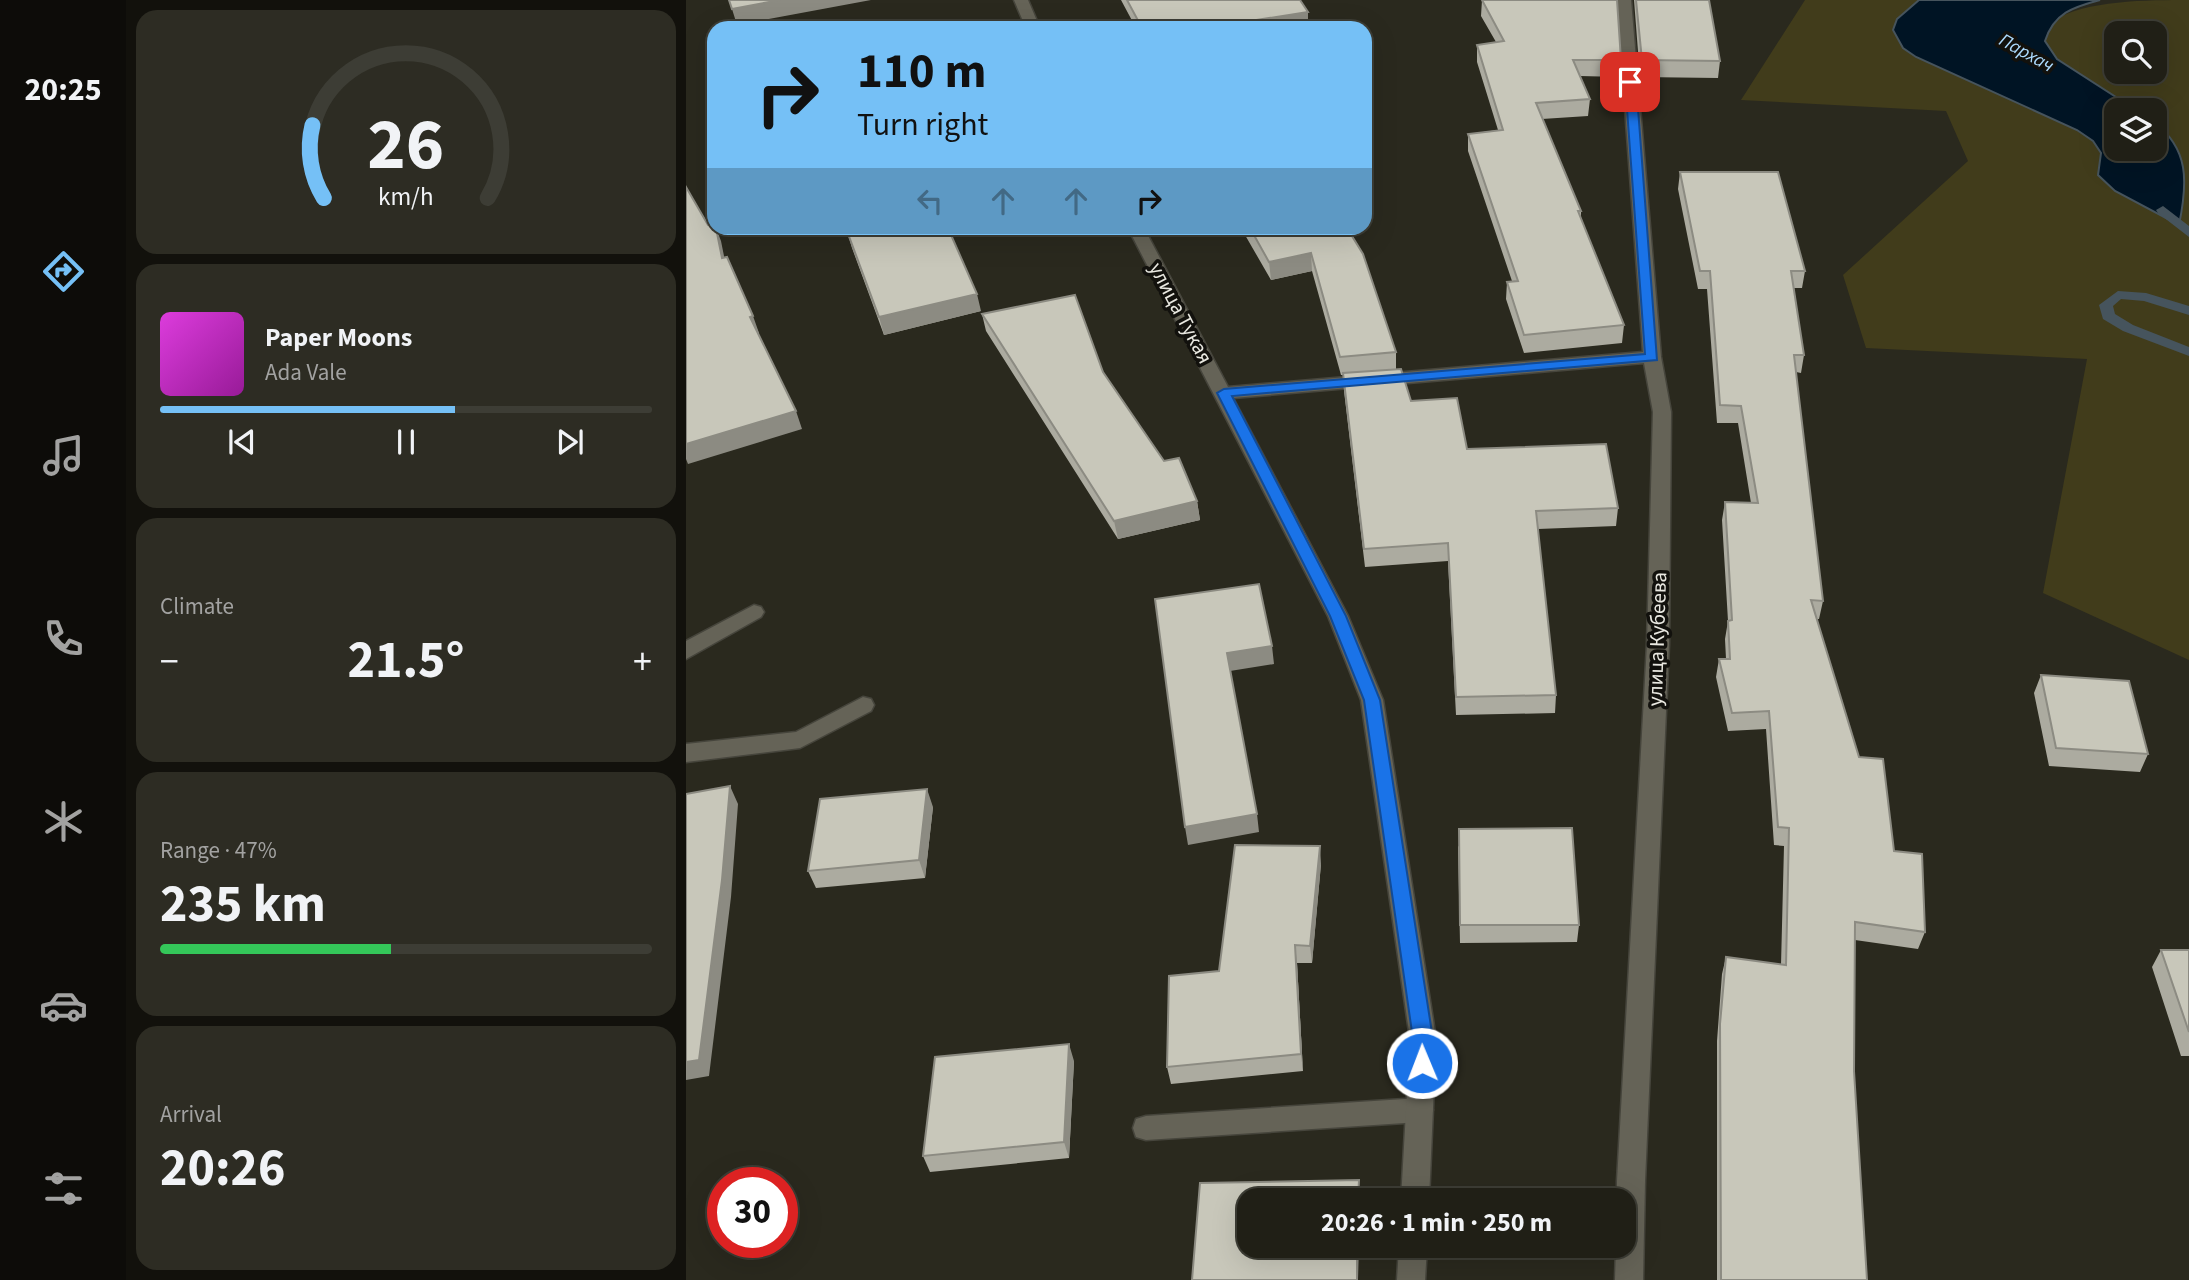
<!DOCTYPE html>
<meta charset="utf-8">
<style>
:root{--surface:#201f16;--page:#2d2c23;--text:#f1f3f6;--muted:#a2a2a1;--line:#3d3d35;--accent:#75c0f6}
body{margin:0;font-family:"Source Sans 3",sans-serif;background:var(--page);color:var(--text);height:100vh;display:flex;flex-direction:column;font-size:26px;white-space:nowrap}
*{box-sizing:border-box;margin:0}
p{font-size:23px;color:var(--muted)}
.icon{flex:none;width:38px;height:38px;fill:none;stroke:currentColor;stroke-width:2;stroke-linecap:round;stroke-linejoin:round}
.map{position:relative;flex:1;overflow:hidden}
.details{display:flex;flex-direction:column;gap:10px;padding:10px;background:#12110c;width:560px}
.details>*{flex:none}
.hud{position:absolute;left:21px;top:21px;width:665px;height:214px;border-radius:21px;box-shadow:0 7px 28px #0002,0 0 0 2px var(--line);background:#75c0f6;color:#111;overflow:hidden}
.controls{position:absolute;left:1418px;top:21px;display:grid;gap:14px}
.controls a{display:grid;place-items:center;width:63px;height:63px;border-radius:14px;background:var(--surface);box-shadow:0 7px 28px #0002,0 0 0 2px var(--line);font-size:35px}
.speed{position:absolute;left:21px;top:1167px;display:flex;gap:14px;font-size:35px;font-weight:700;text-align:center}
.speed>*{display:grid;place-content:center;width:91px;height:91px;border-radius:50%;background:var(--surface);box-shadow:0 7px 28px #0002,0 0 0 2px var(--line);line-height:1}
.speed .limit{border:10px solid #d22;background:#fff;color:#111}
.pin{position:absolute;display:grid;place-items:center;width:60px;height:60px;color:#fff;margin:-30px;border-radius:14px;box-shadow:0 4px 10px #0006}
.me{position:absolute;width:77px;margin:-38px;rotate:359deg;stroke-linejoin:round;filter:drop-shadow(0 0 5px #0008)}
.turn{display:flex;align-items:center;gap:24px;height:147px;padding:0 35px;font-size:32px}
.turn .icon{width:91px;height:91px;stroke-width:2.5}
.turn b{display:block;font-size:49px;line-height:60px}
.lanes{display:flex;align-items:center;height:66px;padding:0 35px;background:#0003;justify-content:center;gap:35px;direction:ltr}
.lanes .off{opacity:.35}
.big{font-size:52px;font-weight:700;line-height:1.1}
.details .card{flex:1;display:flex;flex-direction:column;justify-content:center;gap:10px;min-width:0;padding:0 24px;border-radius:21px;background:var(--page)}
.details .dial{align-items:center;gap:0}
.dial svg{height:182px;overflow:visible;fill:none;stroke:var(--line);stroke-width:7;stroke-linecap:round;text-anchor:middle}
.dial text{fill:var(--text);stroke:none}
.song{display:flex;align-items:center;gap:21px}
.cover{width:84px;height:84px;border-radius:10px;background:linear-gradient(135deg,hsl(300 70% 55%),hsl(300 70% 35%))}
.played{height:7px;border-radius:4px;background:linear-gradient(90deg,var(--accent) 60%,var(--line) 60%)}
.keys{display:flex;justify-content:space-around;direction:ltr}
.heat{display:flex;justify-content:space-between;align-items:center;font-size:38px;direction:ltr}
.charge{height:10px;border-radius:5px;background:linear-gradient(90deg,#34c759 47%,var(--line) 0)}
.trip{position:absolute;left:551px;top:1188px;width:399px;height:70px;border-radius:21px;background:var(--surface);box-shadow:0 7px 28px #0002,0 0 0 2px var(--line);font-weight:700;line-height:70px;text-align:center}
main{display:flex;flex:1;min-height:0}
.menu{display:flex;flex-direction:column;width:126px;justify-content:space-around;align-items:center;background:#0d0c09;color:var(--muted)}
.menu .icon{width:49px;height:49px}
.menu .active{color:var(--accent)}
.menu b{font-size:32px;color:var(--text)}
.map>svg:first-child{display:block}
.green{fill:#413c1b;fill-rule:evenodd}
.water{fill:#001424;stroke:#46545d;stroke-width:2}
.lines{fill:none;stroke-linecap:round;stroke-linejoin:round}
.stream{fill:#46545d;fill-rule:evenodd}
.lane-casing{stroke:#46453c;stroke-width:3}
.street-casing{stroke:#46453c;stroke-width:3}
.lane{fill:#656357;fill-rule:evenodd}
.street{fill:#656357;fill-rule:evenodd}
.wall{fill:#acaba0}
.shaded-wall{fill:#8c8b82}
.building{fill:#c8c7ba;stroke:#8c8b82;stroke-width:2}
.route{fill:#1a73e8;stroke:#114b97;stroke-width:2}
.labels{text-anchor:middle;stroke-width:7;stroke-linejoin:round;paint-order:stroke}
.far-water-label{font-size:19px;font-style:italic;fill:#acdafd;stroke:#12110d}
.street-label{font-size:21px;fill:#e9e8e1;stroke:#12110d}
</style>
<main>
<nav class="menu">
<b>20:25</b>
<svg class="icon active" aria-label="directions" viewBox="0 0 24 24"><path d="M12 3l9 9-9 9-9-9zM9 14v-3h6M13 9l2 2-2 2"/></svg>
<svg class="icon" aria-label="music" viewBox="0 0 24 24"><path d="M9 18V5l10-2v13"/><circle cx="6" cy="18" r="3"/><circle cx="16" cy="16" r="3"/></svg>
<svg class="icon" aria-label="phone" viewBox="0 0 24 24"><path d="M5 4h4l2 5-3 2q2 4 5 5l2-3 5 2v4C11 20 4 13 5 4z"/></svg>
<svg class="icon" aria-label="climate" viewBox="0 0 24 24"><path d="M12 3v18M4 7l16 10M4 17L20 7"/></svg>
<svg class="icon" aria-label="car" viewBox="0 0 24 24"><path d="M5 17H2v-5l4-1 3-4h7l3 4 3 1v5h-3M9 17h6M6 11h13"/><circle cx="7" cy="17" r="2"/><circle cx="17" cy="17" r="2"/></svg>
<svg class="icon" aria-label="filters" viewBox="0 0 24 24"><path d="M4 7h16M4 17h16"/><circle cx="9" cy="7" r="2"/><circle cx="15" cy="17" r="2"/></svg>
</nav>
<section class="details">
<div class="card dial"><svg viewBox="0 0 100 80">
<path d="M14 69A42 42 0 1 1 86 69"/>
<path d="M14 69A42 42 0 0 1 9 37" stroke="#75c0f6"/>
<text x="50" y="56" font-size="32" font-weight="700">26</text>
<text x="50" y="72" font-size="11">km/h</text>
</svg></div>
<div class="card">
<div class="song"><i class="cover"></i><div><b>Paper Moons</b><p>Ada Vale</p></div></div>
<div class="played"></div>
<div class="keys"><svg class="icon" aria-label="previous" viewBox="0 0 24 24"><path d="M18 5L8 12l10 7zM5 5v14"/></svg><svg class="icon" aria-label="pause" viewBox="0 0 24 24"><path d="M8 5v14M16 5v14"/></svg><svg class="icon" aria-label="next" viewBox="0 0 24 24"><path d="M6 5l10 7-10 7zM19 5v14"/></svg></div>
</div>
<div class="card"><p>Climate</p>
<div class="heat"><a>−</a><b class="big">21.5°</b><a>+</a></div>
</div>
<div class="card"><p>Range · 47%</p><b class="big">235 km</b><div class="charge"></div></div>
<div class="card"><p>Arrival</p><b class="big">20:26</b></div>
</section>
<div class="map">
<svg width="1503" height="1280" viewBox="0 0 1503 1280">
<rect width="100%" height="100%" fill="#2a291e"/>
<path class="green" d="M1119,0h114c-30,24 -32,31 -3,57l161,73 16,11 8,12 -3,22 17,16 64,33 -13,-95 -12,-7v-12h-18l-56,-34 -23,-17 -12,-18c2,-6 4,-15 8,-20 32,-21 95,-21 136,-21v660l-146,-67 44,-234 -221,-11 -23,-73 125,-114 -22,-50 -205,-11zM1430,33h38v39h-38z"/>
<path class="water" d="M1233,0h181c-27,7 -46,13 -55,41l12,18 79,51h-20v39h38v-27c35,27 34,59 25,103l-64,-34 -17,-16 3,-22 -8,-12 -16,-11 -161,-73 -13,-9 -10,-18 4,-11z"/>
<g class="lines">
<path class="stream" d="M1477,206l26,20v11l-31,-24 -2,-3z
M1432,291l28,2 43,13v9l-45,-14 -23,-2 -8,7 2,8 18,11 56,22v9l-66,-25 -20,-12 -4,-14z"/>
<defs>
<path id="lane" d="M68,605l7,2 3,5 -3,5 -75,42v-18z
M177,697l8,2 3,6 -3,6 -71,37 -114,14v-18l110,-12z
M734,1098l9,3 4,9 -4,9 -9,3 -274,18 -10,-3 -3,-9 3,-9 10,-3z"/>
<path id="street" d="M328,0h14l12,28h-14z
M931,0h14l30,357 10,55 -2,232 -24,537 -2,99h-28l1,-34h8v-46h-7v-19l30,-537 6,-232 -9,-49 -411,35 115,218 35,84 53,339 -7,161h-28l9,-161 -49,-339 -33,-84 -200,-388h16l84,159 415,-35z
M713,1246h28l-2,34h-28z"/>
</defs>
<use href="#lane" class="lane-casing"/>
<use href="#street" class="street-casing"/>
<use href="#lane" class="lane"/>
<use href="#street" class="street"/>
</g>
<path class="wall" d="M435,0h179l8,12v16h-172z
M796,0l139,60 -1,17 -40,-1 10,23 -2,17 -46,3 39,92v7l43,107 -2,18 -98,10 -18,-54 1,-17 5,-1 -44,-130v-17l30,-4 -21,-68v-17l19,-3 -15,-26z
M948,0h75l11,61 -2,17 -78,-1z
M994,172l125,99 -3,17h-8l10,67 -3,18 -5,-1 27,229 -4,18h-2l42,138 66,175 -7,17 -63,-9 -1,131 13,209h-150v-239l5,-67 4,-17 55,8 3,-119 -10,-1 -8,-116 -38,2 -12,-54 3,-18h7l-1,-20 3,-18 -6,-101 3,-18 26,1 -13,-80h-21l-10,-134h-9l-20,-100z
M555,228h106l49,124v17l15,32 56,48 151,59 -2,18 -78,3 18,166 -1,18 -99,2 -8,-154 -83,6 -21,-176 -1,-16h-2l-29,-104 -41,9z
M161,231l134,80 -97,24 -32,-87z
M296,314l121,58 61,89 33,40 3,19 -82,19 -132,-208z
M1355,675l107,79 -8,18 -91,-6 -15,-73z
M247,807l-8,71 -109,10 -8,-17z
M772,846l121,79 -2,17 -117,1z
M635,864l-9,99h-15l6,108 -132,13 -4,-17 52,-96z
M1475,950h28v106h-8l-29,-89z
M388,1061l-5,97 -139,14 -7,-16z"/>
<path class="shaded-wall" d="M94,0h91l-134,25 -5,-16z
M622,12v16h-90v-2z
M30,228l5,13 7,35 -6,-18z
M625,253l1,18 -41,9 -2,-18z
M291,294l4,17 -97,24 -5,-18z
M67,316l6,17 -3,1 -6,-17z
M110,411l6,18 -114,35 -2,-5v-15z
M511,501l3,19 -82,19 -4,-18z
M586,646l2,18 -44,7 -3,-18z
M44,786l8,18 -7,93 -22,179 -23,4v-18z
M241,789l6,18 -8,71 -6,-18z
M571,814l2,18 -71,13 -3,-18z
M634,846l1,18 -9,99 -2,-17z
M609,945l2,18 6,108 -2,-17z
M383,1044l5,17 -5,97 -5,-16z
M671,1246h2l-1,34h-1z"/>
<path class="building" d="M43,0h51l-48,9z
M441,0h173l8,12 -90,14 1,2h-77z
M796,0h135l4,60h-48l17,39 -54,4 45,108h-3l46,114 -100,10 -17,-53 11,-1 -50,-147 35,-4 -26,-85 27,-4z
M950,0h73l11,61 -78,-1z
M994,172h98l27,99h-14l13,84h-10l29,246 -12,-1 48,157 24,2 11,92 28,3 3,78 -70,-10 -1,149 13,209h-146l-1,-256 6,-67 60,8 3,-137 -11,-1 -9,-116 -37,2 -13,-54h11l-2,-38 4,-1 -7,-118 33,1 -17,-97 -21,-1 -10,-134h-10z
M0,187l22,38 6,-1v4h2l6,30 5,-1 26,59 -3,1 46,94 -110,33z
M175,228h87l29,66 -98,23 -32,-86z
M564,228h97l16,26 33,98 -56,5 -29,-104 -42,9z
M389,295l28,77 61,89 15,-3 18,43 -83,20 -132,-207z
M715,369l10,32 46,-3 10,51 139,-5 12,64 -82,3 20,184 -100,2 -8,-154 -84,6 -21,-176z
M573,584l13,62 -45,7 30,161 -72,13 -30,-228z
M1355,675l88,6 19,73 -92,-6z
M44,786l-8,94 -23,180 -13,2v-268z
M241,789l-8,71 -111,11 12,-72z
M886,828l7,97h-119l-1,-96z
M549,845l85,1 -10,100 -15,-1 6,109 -134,13 2,-91 50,-5z
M1475,950h28v82z
M383,1044l-5,98 -141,14 12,-99z
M673,1180l-1,20h-108v46h107v34h-165l8,-97z"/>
<path class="route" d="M944,79l6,3 21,278 -425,36 114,220 34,84 53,339 -4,30 -7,3 -7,-3 -3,-6 1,-24 -49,-339 -34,-84 -113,-223 7,-4 421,-35 -20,-272z"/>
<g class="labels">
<g class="far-water-label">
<text transform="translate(1341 52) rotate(29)" y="7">Пархач</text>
</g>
<g class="street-label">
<text transform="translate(495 313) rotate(62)" y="7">улица Тукая</text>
<text transform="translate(971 639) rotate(-88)" y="7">улица Кубеева</text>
</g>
</g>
</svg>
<div class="controls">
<a><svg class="icon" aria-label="search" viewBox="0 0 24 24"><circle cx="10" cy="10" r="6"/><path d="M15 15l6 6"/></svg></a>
<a><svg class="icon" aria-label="layers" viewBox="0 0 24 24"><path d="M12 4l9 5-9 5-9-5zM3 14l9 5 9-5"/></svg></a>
</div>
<div class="speed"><div class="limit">30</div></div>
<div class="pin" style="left:944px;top:82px;background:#d93025"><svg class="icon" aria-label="arrive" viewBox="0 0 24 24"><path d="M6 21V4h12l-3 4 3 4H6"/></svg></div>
<svg class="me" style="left:736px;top:1063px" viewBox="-20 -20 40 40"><circle r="17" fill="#1a73e8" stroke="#fff" stroke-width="3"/><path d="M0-11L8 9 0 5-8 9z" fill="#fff"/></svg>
<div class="trip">20:26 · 1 min · 250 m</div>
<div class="hud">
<div class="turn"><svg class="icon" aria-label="right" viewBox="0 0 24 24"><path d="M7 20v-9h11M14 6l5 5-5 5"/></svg><div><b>110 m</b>Turn right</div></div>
<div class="lanes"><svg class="icon off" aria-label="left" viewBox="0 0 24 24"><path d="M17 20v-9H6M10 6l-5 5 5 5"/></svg><svg class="icon off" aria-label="ahead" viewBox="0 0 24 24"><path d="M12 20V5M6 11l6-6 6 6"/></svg><svg class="icon off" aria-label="ahead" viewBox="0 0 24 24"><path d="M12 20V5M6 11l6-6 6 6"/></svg><svg class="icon" aria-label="right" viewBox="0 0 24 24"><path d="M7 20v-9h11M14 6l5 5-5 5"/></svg></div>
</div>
</div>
</main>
